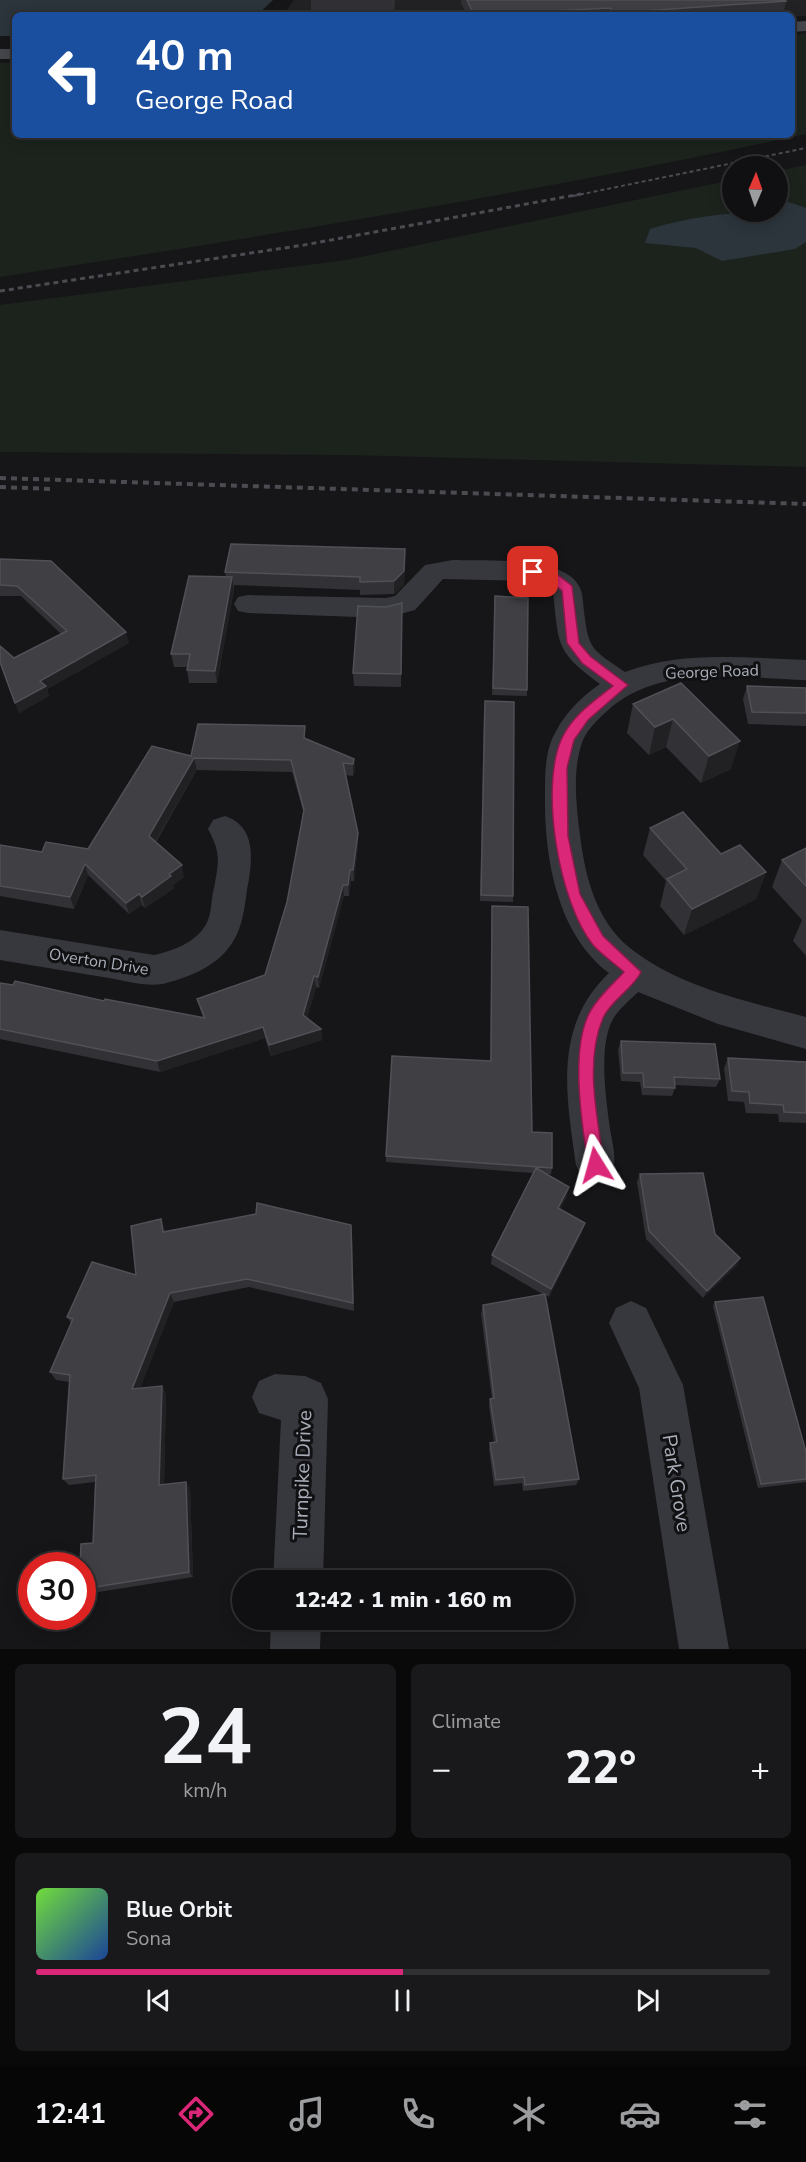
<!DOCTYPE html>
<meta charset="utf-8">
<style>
:root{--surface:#101012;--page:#19191b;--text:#f1f3f6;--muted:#9c9d9f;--line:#303032;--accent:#db2777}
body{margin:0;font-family:"Nunito Sans",sans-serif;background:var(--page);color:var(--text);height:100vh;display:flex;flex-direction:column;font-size:22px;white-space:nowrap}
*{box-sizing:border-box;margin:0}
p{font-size:20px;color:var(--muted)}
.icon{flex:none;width:33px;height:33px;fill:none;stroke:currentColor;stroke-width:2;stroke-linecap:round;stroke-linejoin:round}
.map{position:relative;height:1649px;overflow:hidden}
.sheet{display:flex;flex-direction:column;gap:15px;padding:15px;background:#09090a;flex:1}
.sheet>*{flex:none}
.guide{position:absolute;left:12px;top:12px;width:783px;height:126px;border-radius:9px;box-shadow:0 3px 15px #0003,0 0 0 2px var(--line);background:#1a4fa0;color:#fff;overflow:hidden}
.needle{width:39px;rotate:2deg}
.buttons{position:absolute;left:722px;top:156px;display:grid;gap:12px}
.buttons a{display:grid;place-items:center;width:66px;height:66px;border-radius:50%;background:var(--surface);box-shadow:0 3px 15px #0003,0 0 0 2px var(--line);font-size:30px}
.speed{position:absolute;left:18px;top:1552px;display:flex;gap:12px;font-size:30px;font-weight:700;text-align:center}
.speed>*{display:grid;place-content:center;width:78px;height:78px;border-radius:50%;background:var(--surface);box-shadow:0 3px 15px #0003,0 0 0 2px var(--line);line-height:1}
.speed .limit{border:9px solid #d22;background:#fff;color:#111}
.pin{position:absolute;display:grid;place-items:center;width:51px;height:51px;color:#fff;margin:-26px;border-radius:12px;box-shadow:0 3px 9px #0006}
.me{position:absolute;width:66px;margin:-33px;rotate:352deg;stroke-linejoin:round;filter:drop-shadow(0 0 4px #0008)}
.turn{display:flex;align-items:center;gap:21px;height:126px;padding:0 24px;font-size:27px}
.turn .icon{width:78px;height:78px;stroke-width:2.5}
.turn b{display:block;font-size:42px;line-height:51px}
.big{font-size:45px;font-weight:800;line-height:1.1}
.sheet .card{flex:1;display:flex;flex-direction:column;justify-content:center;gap:9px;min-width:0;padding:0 21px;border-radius:9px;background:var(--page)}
.sheet .dial{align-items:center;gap:0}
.dial b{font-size:78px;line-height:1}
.song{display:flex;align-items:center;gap:18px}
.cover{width:72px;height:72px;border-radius:9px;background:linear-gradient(135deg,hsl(100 70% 55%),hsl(220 70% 35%))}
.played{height:6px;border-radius:3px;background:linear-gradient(90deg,var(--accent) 50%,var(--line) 50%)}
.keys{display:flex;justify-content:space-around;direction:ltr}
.heat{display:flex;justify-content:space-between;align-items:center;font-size:33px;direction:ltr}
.sheet .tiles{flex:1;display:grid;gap:15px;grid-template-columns:1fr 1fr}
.card:last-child{grid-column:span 2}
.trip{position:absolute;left:232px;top:1570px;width:342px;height:60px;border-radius:30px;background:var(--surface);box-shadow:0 3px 15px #0003,0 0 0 2px var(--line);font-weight:800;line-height:60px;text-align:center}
.tabs{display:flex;height:96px;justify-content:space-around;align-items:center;background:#060607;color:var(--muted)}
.tabs .icon{width:42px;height:42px}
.tabs .on{color:var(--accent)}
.tabs b{font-size:27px;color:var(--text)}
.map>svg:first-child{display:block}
.built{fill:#222225}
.green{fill:#1c231d}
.water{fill:#2c353c}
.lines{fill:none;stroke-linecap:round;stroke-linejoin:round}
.minor{fill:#37383d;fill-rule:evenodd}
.secondary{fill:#45474d;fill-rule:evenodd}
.rail-far2{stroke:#4a4c52;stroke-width:2;stroke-dasharray:4 3;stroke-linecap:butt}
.rail-far1{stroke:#4a4c52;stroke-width:3;stroke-dasharray:5 4;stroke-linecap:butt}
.rail{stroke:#4a4c52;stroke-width:4;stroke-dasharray:6 5;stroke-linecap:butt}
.wall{fill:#323236}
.shaded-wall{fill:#212124}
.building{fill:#3f3f44;stroke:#4f5156;stroke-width:1.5}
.route{fill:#db2777;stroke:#8e194d;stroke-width:1.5}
.labels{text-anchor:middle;stroke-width:6;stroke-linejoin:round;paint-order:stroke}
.street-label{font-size:16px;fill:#a8adb8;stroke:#111113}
.near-street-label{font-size:20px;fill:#a8adb8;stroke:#111113}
</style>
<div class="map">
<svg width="806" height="1649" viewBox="0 0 806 1649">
<rect width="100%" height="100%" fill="#161618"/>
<path class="built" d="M294,0h512v16l-523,-1z"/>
<path class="green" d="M806,33v101c-267,58 -536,101 -806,143v-214h15v72h777v-100z
M806,165v302l-457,-12 -349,-3v-147l346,-45 386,-80v32h45v-41z"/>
<path class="water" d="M0,0h273l-16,15h-242v21h-15z
M777,198l29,10v34l-11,7 -73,12 -26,-13 -51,-5 5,-14c43,-13 83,-17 127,-17z"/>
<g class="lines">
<path class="minor" d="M453,560c30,1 113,-5 127,28 3,6 3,16 4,23 4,39 9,39 41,61 57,-22 120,-14 181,-12v20c-66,-2 -148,-17 -200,32 -9,8 -18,17 -23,28 -11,28 -7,65 -3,95 5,41 16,86 50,113 49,39 116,53 176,69v32l-88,-25 -80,-32c-8,8 -19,17 -25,27 -15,27 -7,80 -3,110 3,18 8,32 0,49l-14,6 -14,-6 -6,-13c-10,-70 -23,-139 33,-192 -53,-40 -65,-118 -64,-180 0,-18 0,-37 7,-54 10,-22 27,-41 48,-55 -45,-33 -41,-39 -47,-92l-9,-8 -12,-3 -89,-2 -28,31 -29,8 -138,-5 -10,-2 -4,-7 4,-7 10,-2 138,3 9,-2 30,-31z
M225,816c33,11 27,47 22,74 -3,22 -5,42 -20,60 -16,19 -41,28 -64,34 -17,3 -37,-3 -54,-6 -37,-6 -73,-12 -109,-18v-30l154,25c19,-4 46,-14 54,-35 4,-10 3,-22 6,-32 5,-27 7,-35 -6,-59l5,-9z
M631,1301l15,7 37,77 46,264h-50l-40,-261 -30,-65 7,-15z
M275,1374l30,2 16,7 7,16 -5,182h-50l8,-161 -22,-7 -7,-16 7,-16z
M271,1620h50l-1,29h-50z"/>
<path class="secondary" d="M806,21v10l-14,1v-10z
M0,49h15v10h-15z"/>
<path class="rail-far2" d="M573,196l233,-48"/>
<path class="rail-far1" d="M0,291l304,-46 277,-51"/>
<path class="rail" d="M0,478l806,26
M0,487l53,2"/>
</g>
<path class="wall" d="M311,0h84l-1,15h-33v-4h-50z
M461,0h324l1,1 -3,14h-316l-6,-12z
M405,549l-1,35 -10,10 -34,1v-5l-126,-5v5l-17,93h-28l-2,-13v-3h-13l-3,-13 55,-77 -1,-5z
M0,559l129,84 -82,46 2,7 -30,17 -19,-50 14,-5 47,-24 -40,-38h-21z
M402,603l-1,84 -47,-1 -1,-13 33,-66z
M495,603l32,87v6l-35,-1z
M681,683l50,86 -30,14 -35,-36 -17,8 -22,-22 6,-29z
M747,686l59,2v38l-58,-2 -5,-25z
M484,707l29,189v6l-33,-1z
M306,739l48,20 1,12 -2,5 -8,-1 13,58v12l-4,36h-3l-2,15h-5l-25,92 -3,-1 -9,31 14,11 1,11 -51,16 -6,-18 -105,34 -160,-33v-56l203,35 -6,-19 68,-24 22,-73 17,-88 -12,-42 -95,-2 -41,72 28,35 -11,8 1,3 -29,20 -3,-3 -13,9 -41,-39 -14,34 -74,-13v-51l42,7 46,-3 103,-93z
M650,828l116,44 -10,27 -72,36 -24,-29 6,-25 -23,-26z
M806,848v108l-13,-15 9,-21 -30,-33 10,-27z
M492,906l40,226 20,36 -1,6h-6l22,22 -7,13 22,23 -33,65 -4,-2 34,184 -3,6 -53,6 -1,-8 -28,3 -5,-36 1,-7h4l-5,-37 1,-7h2l-11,-85 2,-9 61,-10 -53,-31 1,-9 41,-82 -147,-11v-6l104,-95z
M621,1041l99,38 -4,8 -41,-2v3l-3,8 -30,-1 -2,-13 -19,-1 -3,-31z
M728,1058l78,4v61l-27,-1 -1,-8 -32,-1 -2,-11 -16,-1 -4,-33z
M640,1174l100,84 -4,8 -33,32 -57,-59 -9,-57z
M165,1229v3l187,3 2,76 -105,-24 -75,15 -34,86 26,5 -2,92 26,3 3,89 -107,17 -4,-2v-26l11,-23 2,-61 -26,3 -6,-6 6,-97 -13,-2 -6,-8 21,-49 -4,-6 69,-42z
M715,1302l91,150v30l-48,6 -45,-182z"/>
<path class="shaded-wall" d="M405,549l-1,35 -10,10v-13z
M232,577l2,13 -17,93 -2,-12z
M126,632l3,11 -82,46 2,7 -30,17 -4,-10 25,-22z
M673,719l-7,28 -17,8 6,-28z
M740,741l-9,28 -30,14 8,-27z
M194,758l3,12 -45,77 -3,-11z
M354,759l1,12 -2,5v-12z
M358,833v12l-4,36 -1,-11z
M85,864l3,11 -14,34 -4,-12z
M182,865l2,12 -11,8 1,3 -29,20 -3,-11z
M350,870l1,11 -2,15 -1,-11z
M766,872l-10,27 -72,36 8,-26z
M343,885l1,11 -25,92 -1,-11z
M139,894l3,11 -13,9 -3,-11z
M314,976l2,11 -11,39 -2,-11z
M263,1027l2,11 -105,34 -3,-11z
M321,1029l1,11 -51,16 -2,-11z
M569,1187l-2,9 -12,22 3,-10z
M161,1219l4,10 2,12 -4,-9z
M585,1223l-3,9 -33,65 2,-8z
M740,1258l-4,8 -33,32 4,-7z
M170,1293l4,9 -37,94 -5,-7z
M162,1386l4,7 -2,99 -5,-7z
M186,1482l4,6 3,89 -4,-5z"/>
<path class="building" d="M467,0h318l1,1 -172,12 -4,-5 -136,7z
M231,544l174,5 -1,22 -10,10 -34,1v-5l-135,-5z
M0,559l51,2 75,71 -86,49 6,5 -31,17 -15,-41v-16l14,12 53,-27 -50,-45 -17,-1z
M189,576l43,1 -17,94 -28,-1 3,-16h-19z
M495,596l33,2 -1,92 -34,-2z
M402,603l-1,71 -48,-1 5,-67 28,1z
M681,683l59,58 -31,15 -36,-37 -18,8 -22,-23z
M747,686l59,2v25l-54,-1z
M485,701l29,1 -1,194 -32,-1z
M198,724l107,2 -1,12 50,21 -1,5 -10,-1 15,70 -5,37h-3l-2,15h-5l-25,92 -4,-1 -11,39 18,14 -52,16 -6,-18 -106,34 -157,-32v-46l13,2 2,-4 89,20 1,-2 100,19 -8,-19 68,-24 22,-73 17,-92 -13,-50 -97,-2 -45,78 33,29 -13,9 2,2 -29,21 -3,-3 -13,9 -41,-39 -15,33 -70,-11v-41l42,7 4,-10 42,7 64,-103 39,10z
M683,812l38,42 19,-9 26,27 -74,37 -25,-30 20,-10 -37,-41z
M806,848v38l-24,-26z
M492,906l36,1 4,225 20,1v35l-166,-12 6,-100 99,5z
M621,1041l94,3 5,35 -46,-2 1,11 -31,-1 -1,-14h-20z
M728,1058l78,4v51l-22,-1 -1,-7 -33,-2 -1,-11 -17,-1z
M536,1168l33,19 -11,21 27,15 -34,66 -59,-34z
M703,1173l12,61 25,24 -33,33 -58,-60 -9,-57z
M257,1203l94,22 2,78 -106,-24 -77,14 -38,96 30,-3 -3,99 27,-3 3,90 -107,17v-23h-2l1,-22 12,-1 3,-68 -33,4 7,-104 -20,-3 23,-53 -6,-2 25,-55 44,13 -5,-49 30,-7 2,13 93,-18z
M545,1294l34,185 -54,6 -1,-8 -28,3 -6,-37 7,-1 -7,-43 4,-1 -11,-93z
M763,1297l43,155v27l-45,5 -46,-182z"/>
<path class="route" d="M533,569l25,6 14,11 7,57 12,14 37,28 -40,35 -14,20 -7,28 1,68 12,58 23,42 38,36c-8,17 -30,28 -38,46 -19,45 -5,101 1,147l-2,6 -6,2 -6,-2 -2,-6c-6,-41 -19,-118 3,-155 8,-14 22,-26 33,-38 -10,-9 -22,-17 -31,-27 -34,-42 -54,-158 -31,-207 11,-23 32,-37 51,-52l-31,-23 -15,-20 -5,-52 -12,-10 -21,-6 -2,-3z"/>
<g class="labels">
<g class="street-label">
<text transform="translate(712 671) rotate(-2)" y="6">George Road</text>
<text transform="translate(99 961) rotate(9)" y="6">Overton Drive</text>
</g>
<g class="near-street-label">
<text transform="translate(302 1475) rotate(-88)" y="7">Turnpike Drive</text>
<text transform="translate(677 1483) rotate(81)" y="7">Park Grove</text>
</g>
</g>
</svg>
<div class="buttons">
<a><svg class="needle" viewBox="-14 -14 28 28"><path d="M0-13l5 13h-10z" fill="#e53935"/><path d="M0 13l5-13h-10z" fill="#9c9d9f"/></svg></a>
</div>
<div class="speed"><div class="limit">30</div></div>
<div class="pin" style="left:533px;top:572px;background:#d93025"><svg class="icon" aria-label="arrive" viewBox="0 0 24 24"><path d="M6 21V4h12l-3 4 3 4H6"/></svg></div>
<svg class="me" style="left:596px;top:1165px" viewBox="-20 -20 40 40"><path d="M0-17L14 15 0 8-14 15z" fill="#db2777" stroke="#fff" stroke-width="4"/></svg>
<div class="trip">12:42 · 1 min · 160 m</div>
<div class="guide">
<div class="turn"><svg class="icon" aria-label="left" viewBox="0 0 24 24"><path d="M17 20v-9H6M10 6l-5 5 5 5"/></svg><div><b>40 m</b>George Road</div></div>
</div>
</div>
<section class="sheet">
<div class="tiles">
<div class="card dial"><b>24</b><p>km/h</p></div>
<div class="card"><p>Climate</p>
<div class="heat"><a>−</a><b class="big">22°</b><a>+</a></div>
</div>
<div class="card">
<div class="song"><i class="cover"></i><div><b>Blue Orbit</b><p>Sona</p></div></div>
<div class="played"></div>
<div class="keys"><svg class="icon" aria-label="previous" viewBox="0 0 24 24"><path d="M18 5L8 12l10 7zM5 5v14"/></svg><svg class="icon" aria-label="pause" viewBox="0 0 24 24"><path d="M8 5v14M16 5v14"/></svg><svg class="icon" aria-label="next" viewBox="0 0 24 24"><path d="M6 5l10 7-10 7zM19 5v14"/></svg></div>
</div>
</div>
</section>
<nav class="tabs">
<b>12:41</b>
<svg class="icon on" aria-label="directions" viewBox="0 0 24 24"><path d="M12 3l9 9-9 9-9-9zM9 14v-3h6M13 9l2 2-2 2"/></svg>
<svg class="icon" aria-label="music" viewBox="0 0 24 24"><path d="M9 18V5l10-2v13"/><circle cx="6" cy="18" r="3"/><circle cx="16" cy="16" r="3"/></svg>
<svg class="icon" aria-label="phone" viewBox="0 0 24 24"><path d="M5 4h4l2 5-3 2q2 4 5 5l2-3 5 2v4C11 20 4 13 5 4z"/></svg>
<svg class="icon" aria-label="climate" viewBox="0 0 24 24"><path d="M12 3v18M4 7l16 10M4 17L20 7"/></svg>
<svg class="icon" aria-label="car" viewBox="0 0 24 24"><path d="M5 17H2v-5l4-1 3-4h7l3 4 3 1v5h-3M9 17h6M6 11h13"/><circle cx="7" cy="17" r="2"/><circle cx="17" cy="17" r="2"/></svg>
<svg class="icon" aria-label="filters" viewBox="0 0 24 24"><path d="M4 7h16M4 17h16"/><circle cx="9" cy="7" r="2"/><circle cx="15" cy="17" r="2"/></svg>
</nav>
